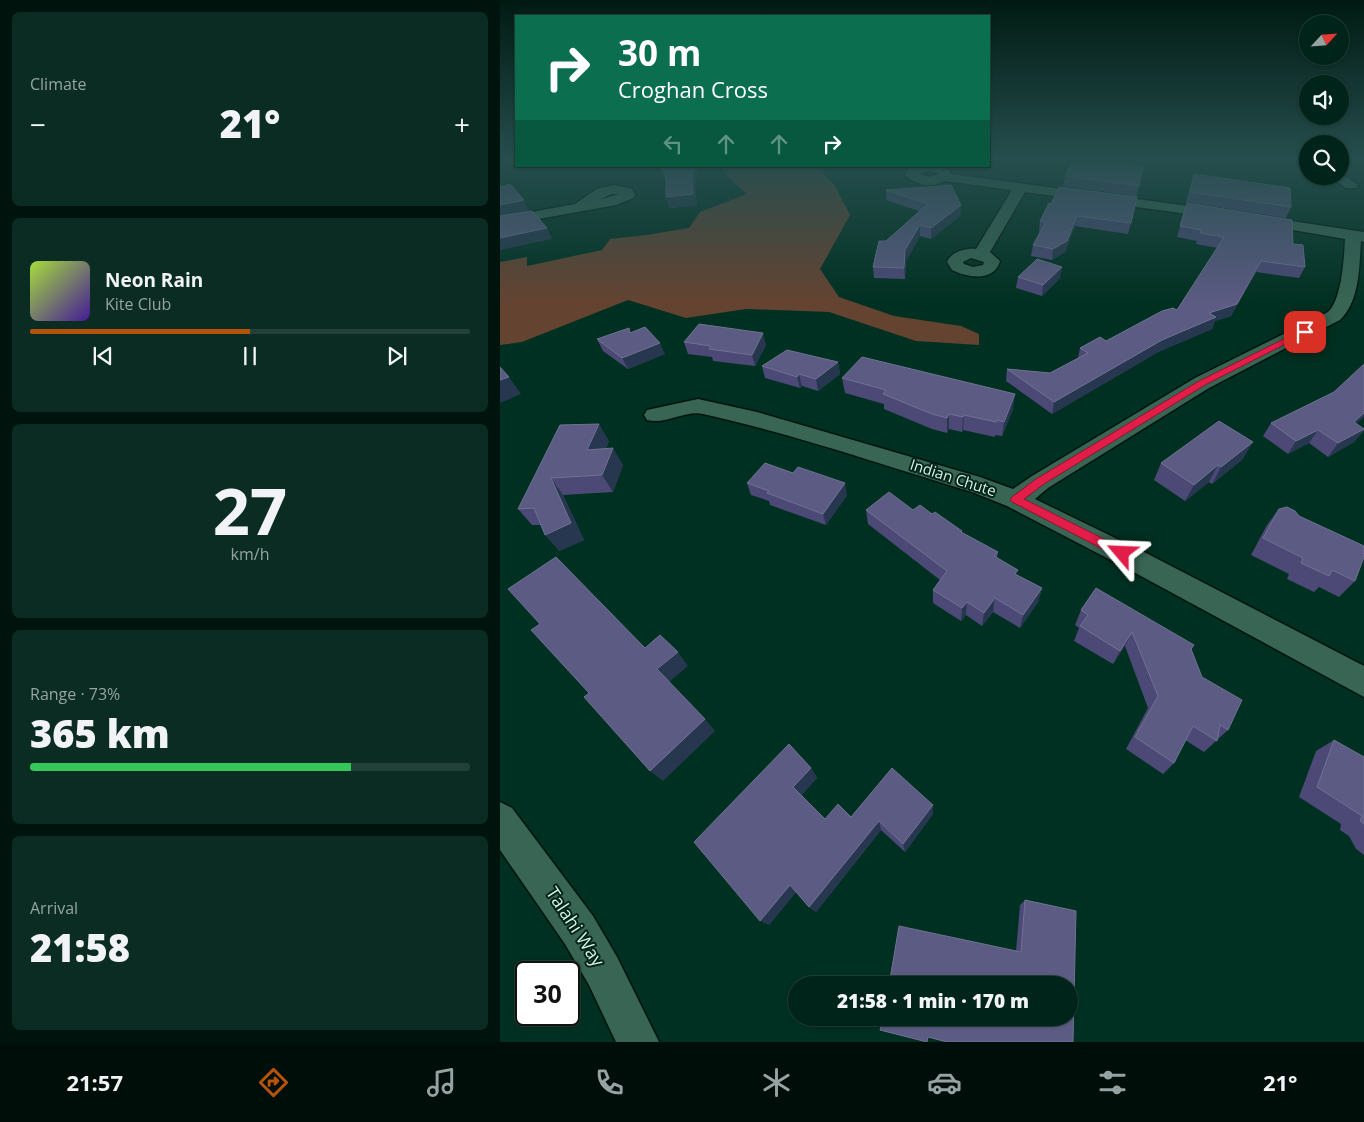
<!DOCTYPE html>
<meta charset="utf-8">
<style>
:root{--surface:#002419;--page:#0a2c22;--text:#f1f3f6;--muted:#95a4a2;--line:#224138;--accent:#b45309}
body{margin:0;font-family:"Open Sans",sans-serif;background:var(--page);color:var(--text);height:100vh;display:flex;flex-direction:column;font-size:19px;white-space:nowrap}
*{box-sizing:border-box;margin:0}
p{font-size:16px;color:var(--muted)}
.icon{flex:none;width:28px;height:28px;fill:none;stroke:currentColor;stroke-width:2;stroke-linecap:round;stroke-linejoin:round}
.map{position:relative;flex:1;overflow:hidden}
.side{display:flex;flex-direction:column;gap:12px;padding:12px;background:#00140e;width:500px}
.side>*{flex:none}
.top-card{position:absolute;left:15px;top:15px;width:475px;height:152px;border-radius:0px;box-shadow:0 1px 4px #0004,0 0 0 1px var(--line);background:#0b6e4f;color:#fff;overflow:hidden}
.needle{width:32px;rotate:64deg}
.tools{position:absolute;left:799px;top:15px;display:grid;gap:10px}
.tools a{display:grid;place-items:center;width:50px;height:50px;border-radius:50%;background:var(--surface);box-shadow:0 1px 4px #0004,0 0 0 1px var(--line);font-size:25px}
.speed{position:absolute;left:15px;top:961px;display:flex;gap:10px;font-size:25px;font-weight:700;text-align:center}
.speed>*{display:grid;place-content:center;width:65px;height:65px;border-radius:50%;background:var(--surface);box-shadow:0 1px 4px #0004,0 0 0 1px var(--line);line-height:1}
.speed .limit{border:2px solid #111;border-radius:8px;background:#fff;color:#111}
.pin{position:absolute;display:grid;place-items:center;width:42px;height:42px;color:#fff;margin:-21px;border-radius:10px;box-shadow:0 2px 8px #0006}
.me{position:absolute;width:55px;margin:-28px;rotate:296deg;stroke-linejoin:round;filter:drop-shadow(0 0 4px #0008)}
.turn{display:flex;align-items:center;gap:18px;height:105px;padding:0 20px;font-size:22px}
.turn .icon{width:65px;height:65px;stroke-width:2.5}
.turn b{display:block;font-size:35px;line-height:42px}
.lanes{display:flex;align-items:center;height:48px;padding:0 20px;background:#0003;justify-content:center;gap:25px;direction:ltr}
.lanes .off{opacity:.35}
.big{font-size:38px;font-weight:800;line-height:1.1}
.side .card{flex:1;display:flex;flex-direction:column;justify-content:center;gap:8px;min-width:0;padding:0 18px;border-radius:8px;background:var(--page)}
.side .dial{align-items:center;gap:0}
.dial b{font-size:65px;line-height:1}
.song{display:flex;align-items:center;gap:15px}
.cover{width:60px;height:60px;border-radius:8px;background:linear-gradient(135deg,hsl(80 70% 55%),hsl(260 70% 35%))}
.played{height:5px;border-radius:2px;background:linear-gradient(90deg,var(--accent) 50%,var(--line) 50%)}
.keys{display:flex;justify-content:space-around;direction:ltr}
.heat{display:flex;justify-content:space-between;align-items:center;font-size:28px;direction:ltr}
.charge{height:8px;border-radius:4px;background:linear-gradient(90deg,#34c759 73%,var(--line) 0)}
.trip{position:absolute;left:288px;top:976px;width:290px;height:50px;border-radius:25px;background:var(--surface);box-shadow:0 1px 4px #0004,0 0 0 1px var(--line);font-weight:800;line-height:50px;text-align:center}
.tab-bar{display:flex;height:80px;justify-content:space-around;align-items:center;background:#000e0a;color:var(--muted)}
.tab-bar .icon{width:35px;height:35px}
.tab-bar .current{color:var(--accent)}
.tab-bar b{font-size:22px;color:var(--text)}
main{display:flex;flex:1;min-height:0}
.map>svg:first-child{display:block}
.green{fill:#654331}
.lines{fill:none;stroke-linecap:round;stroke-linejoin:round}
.minor-casing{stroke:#00150d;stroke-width:3}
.minor{fill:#386554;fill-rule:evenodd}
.wall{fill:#4c4977}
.shaded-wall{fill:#283750}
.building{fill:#5c5b83;stroke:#6f7292}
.route{fill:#e11d48;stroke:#92132f}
.labels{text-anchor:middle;stroke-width:4;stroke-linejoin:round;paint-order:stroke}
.street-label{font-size:15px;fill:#d8f0e5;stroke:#012519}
.near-street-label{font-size:18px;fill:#d8f0e5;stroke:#012519}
</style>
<main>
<section class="side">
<div class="card"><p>Climate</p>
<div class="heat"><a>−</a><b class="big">21°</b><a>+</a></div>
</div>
<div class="card">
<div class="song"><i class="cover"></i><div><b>Neon Rain</b><p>Kite Club</p></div></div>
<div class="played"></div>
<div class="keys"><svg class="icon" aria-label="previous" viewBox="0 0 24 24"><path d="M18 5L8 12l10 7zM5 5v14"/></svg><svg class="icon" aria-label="pause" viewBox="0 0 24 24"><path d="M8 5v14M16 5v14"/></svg><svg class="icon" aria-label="next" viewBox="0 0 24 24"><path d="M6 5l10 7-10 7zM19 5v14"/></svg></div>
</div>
<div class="card dial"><b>27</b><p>km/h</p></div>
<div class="card"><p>Range · 73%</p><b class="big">365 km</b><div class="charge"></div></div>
<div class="card"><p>Arrival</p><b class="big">21:58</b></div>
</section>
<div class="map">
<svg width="864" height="1042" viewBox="0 0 864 1042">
<rect width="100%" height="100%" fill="#003021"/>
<path class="green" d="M221,166h94l19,18 16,31 -30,54 19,28 55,19 67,10 18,8v11l-63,-4 -87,-29 -83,-3 -60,9 -58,-18 -106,42 -22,3v-83l27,-5v9l75,-16 8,-11 37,-4 42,-7 11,-16 47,-18 -19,-17z"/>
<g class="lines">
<defs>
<path id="minor" d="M798,158h10v6z
M416,166h26l5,1 4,7 267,36 5,1 2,3 -2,3 -5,1 -193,-26 -35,60 10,9c-6,21 -32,17 -48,9l-5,-8c4,-10 18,-14 29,-13l36,-59 -67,-9 -11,4h-10l-13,-5 -6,-5 4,-7zM428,171l10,2v1l-9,3 -10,-3zM471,258l13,4 -1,3 -10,2 -9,-3 -1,-2z
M840,173l18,12 -2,3h-10l-16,-12h10z
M114,185l18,4 3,6 -2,3 -17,7 -116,21v-8l75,-14 22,-15zM111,194h8l-20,6z
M758,216l106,16v10l-3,-1c-2,26 -1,60 -21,79l-131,68 -161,100 -13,11 111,54 218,113v31l-236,-128 -121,-63 -35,-14c-89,-27 -178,-58 -269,-78 -18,-4 -37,11 -56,6l-3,-5 3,-5 51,-11 59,13 223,65 33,12 19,-13 163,-98 133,-66c14,-13 16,-54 17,-73l-92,-16 -2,-3 2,-3z
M0,802l12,6 81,108 24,41 42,85h-43l-27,-57 -24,-41 -65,-94z"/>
</defs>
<use href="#minor" class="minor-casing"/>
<use href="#minor" class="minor"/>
</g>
<path class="wall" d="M590,159l49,27 -2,10 -74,-10 2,-10z
M159,166h39l-3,23 2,16 -27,3 -4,-11v-17z
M694,174l97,33 -5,11 -100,-16z
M386,190l75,15 -1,11 -29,23 -11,-3 -14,25 -1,18 -31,-1 -1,-11 13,-26 33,-30 -33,-11z
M549,203l82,20 -3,11 -53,-8 -10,26 -13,8 -21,-4 2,-11 7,-13h-1l1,-11z
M687,203l106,41 12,23 -6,11 -43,-6 -25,44 -16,5 -3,8 -54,23 -106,62 -46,-33 1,-12 43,4 28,-15 2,-10 26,-7 71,-31 41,-62 -22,-4 1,-3 -20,-4z
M518,277l42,1 -18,18 -26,-8z
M131,332l34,22 -37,15 -25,-18 -6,-12z
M184,342l82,3 -11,21 -42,-5 -1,-4 -24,-3z
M338,362l2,12 -22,17 -16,-5 -2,2 -35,-10 -3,-12z
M342,378l171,31 -11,27 -7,-1v2l-32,-7 -1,2 -13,-3 -2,4 -15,-4 -48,-20v-5l-39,-11z
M771,423l85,1 8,6 -10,12 -26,15 -19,-14 -21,11 -25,-18z
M60,425l49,16 -3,7 17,17 -10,27 -50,3 21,45 -25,11 -18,-26h-9l-14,-16z
M743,459l-31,25 -3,-2 -24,19 -31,-21 7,-17z
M247,483l100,12 -21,30 -56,-20 -1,-4 -18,-6z
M779,509l20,7 56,65 -16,16 -20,-10 -5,5 -27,-13 2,-5 -38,-19 16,-30z
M366,510h47l19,4 30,19 36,19 -1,6 20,17 25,13 -4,14 -18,26 -27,-16 -11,14 -16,-11 -5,6 -28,-18v-13l7,-10 -72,-56z
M581,610l110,39 11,28 26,53 -24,22 -19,-12 -11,23 -11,11 -37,-25 22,-41 -23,-62 -12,18 -39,-23 5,-13 -4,-3z
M834,740l30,17v98l-8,-6 -7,-13 -9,-6 1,-6 -42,-27 17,-46z
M289,744l22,24 6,10 -16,17 24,24 26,-2 82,-3 -28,38 -24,-22 -65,82 -7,-5 -13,-15 -27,33z
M525,900l51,11 -148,126 -48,-7 136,-79 4,-46z"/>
<path class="shaded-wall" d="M194,166h4l-3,23 2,16 -27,3 -4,-11 26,-19z
M24,200l5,11 -29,5v-11z
M461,205l-1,11 -29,23v-11z
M577,216l-2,10 -10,26 -13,8 1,-11z
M420,225v11l-14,25 -1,18 -1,-11 1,-18z
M47,228l5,11 -52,11v-12z
M761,261l-5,11 -25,44 -16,5 -3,8 -54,23 -106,62 2,-12 155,-89z
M562,267l-2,11 -18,18 1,-11z
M263,333l3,12 -11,21 -3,-11z
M160,343l5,11 -37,15 -6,-11z
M338,362l2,12 -22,17 -2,-12z
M299,374l3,12 -2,2 -3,-11z
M9,377l12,17 -21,9v-23z
M515,394l-2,15 -11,27 2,-14z
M864,413v4l-20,19 10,-14z
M449,414v15l-2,4v-15z
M464,415l-1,15 -1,2 1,-15z
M99,424l10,17 -11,26 -11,-17z
M864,429l-10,13 -26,15 10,-14z
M818,430l-9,13 -21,11 8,-13z
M753,442l-10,17 -31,25 9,-17z
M113,448l10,17 -10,27 -11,-17z
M718,465l-9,17 -24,19 9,-16z
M51,478l12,17 21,45 -25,11 -14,-16z
M345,483l2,12 -21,30 -3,-11z
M542,588l-4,14 -18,26 3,-13z
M495,598l-2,14 -11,14 2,-13z
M467,602l-1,13 -5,6 1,-13z
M632,632l-7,14 -12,18 7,-13z
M178,652l10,14 -20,17 -11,-14z
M205,719l10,12 -52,50 -13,-10z
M311,768l6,10 -17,19 -7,-10z
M433,805v9l-28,38 -2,-8z
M379,821l2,9 -65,82 -7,-5z
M290,885l7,6 -28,34 -9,-4z"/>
<path class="building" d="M574,158h15l54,9 -4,19 -74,-10z
M161,166h33l-2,12 1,16 -27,3v-21z
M694,174l96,14 1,19 -101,-15z
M10,184l14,16 -24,5v-20l1,2z
M451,185l10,20 -30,23 -11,-3 -15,25 -1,18 -31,-1 6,-26h7l42,-37 -42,-14z
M559,187l78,10 -6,26 -54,-7 -10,25 -14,8 -20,-4 13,-23 -6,-1 9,-18 2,1z
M687,203l105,17 1,24 10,1 2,22 -44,-6 -24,43 -28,9 7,4 -54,23 -108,62 -47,-33 43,4 38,-20 -8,-5 20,-11 6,4 56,-30 11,-3 4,2 47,-73 -24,-4 1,-3 -21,-4z
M32,211l15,17 -47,10v-22z
M537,259l25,8 -19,18 -25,-8z
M199,324l64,9 -11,22 -43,-6 2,-3 -27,-4z
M145,327l15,16 -38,15 -25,-19 32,-11 1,5z
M287,350l51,12 -22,17 -17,-5 -2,3 -35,-11z
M362,357l153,37 -11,28 -7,-2 -1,2 -32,-7 -1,2 -14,-3 -2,4 -15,-4 -49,-20 3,-4 -44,-12z
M864,364v49l-10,9 10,7 -26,14 -20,-13 -22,11 -25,-18 63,-31z
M0,367l9,10 -9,3z
M719,421l34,21 -32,25 -3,-2 -24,20 -33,-22z
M99,424l-12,26 26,-2 -11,27 -51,3 20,45 -26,12 -11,-27 -16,1 42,-84z
M265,463l28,10 5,-6 47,16 -22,31 -56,-21 2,-2 -22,-8z
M389,492l24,18 7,-5 12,9 3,-2 27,19 -1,1 37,20 -4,4 24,14 -3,4 27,14 -19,27 -28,-17 -11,15 -17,-11 -5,6 -29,-18 14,-19 -81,-61z
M787,507l8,4 4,5 65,30v11l-9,24 -23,-11 -3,6 -28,-13 2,-5 -40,-20 16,-29z
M56,557l89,91 15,-13 18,17 -21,17 48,50 -55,52 -66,-74 5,-4 -58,-63 9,-6 -32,-35z
M596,588l98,57 -3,4 11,28 40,23 -14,30 -8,-5 -3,16 -24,-15 -19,37 -39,-26 23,-41 -26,-64 -12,19 -40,-25 8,-11 -7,-5z
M834,740l30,17v67l-4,-3 2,-5 -45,-29z
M289,744l22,24 -18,19 32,32 13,-15 13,13 41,-49 41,37 -30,39 -24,-23 -70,86 -19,-22 -30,36 -66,-79z
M525,900l51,11 -3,131h-126l-19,-5 -1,5 -47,-12 3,-12h186v-33h-180l10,-59 122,26z"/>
<linearGradient id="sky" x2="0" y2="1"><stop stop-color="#001a12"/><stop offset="0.52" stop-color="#264e4e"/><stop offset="1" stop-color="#264e4e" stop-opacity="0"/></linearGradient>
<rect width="864" height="304" fill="url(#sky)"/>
<path class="route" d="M802,330l7,2 -104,53 -161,99 -20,15 102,51 2,3 -2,4h-8l-106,-55 -2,-2 2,-3 24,-18 163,-98z"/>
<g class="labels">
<g class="street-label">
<text transform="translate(453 478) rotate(18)" y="5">Indian Chute</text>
</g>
<g class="near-street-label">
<text transform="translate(75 927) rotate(57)" y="6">Talahi Way</text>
</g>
</g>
</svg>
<div class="tools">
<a><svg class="needle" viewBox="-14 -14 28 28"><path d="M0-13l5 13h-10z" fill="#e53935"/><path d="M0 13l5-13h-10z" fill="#95a4a2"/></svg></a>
<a><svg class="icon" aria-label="sound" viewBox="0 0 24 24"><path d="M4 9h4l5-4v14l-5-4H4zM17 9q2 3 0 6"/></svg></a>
<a><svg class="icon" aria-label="search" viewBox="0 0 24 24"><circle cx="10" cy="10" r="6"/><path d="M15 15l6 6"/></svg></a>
</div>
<div class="speed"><div class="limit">30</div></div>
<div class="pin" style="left:805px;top:332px;background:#d93025"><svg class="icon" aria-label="arrive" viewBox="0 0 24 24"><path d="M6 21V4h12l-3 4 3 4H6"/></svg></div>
<svg class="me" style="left:622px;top:553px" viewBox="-20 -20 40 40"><path d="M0-17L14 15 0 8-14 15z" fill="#e11d48" stroke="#fff" stroke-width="4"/></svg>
<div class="trip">21:58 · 1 min · 170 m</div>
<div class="top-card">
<div class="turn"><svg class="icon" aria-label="right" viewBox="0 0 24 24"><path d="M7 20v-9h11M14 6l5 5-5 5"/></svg><div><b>30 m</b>Croghan Cross</div></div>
<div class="lanes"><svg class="icon off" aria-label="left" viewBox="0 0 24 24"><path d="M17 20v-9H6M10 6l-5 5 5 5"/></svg><svg class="icon off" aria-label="ahead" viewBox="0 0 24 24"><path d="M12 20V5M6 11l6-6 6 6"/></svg><svg class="icon off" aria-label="ahead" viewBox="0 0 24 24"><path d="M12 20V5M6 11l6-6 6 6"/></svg><svg class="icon" aria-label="right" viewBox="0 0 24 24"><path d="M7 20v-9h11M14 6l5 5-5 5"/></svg></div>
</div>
</div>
</main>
<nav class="tab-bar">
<b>21:57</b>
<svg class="icon current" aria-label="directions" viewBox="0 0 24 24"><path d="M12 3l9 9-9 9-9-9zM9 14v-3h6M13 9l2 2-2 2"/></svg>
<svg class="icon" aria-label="music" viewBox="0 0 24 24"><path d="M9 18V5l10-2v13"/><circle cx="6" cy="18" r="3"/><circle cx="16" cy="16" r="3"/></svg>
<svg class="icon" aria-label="phone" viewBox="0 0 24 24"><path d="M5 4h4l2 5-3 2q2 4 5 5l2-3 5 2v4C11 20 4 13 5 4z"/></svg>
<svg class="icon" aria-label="climate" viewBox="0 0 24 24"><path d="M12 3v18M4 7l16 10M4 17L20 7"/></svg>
<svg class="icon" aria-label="car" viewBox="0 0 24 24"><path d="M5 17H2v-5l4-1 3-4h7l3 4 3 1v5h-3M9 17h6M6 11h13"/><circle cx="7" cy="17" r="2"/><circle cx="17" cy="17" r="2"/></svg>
<svg class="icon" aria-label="filters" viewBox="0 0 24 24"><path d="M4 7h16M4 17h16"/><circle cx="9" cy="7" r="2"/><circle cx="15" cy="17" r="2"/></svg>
<b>21°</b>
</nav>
